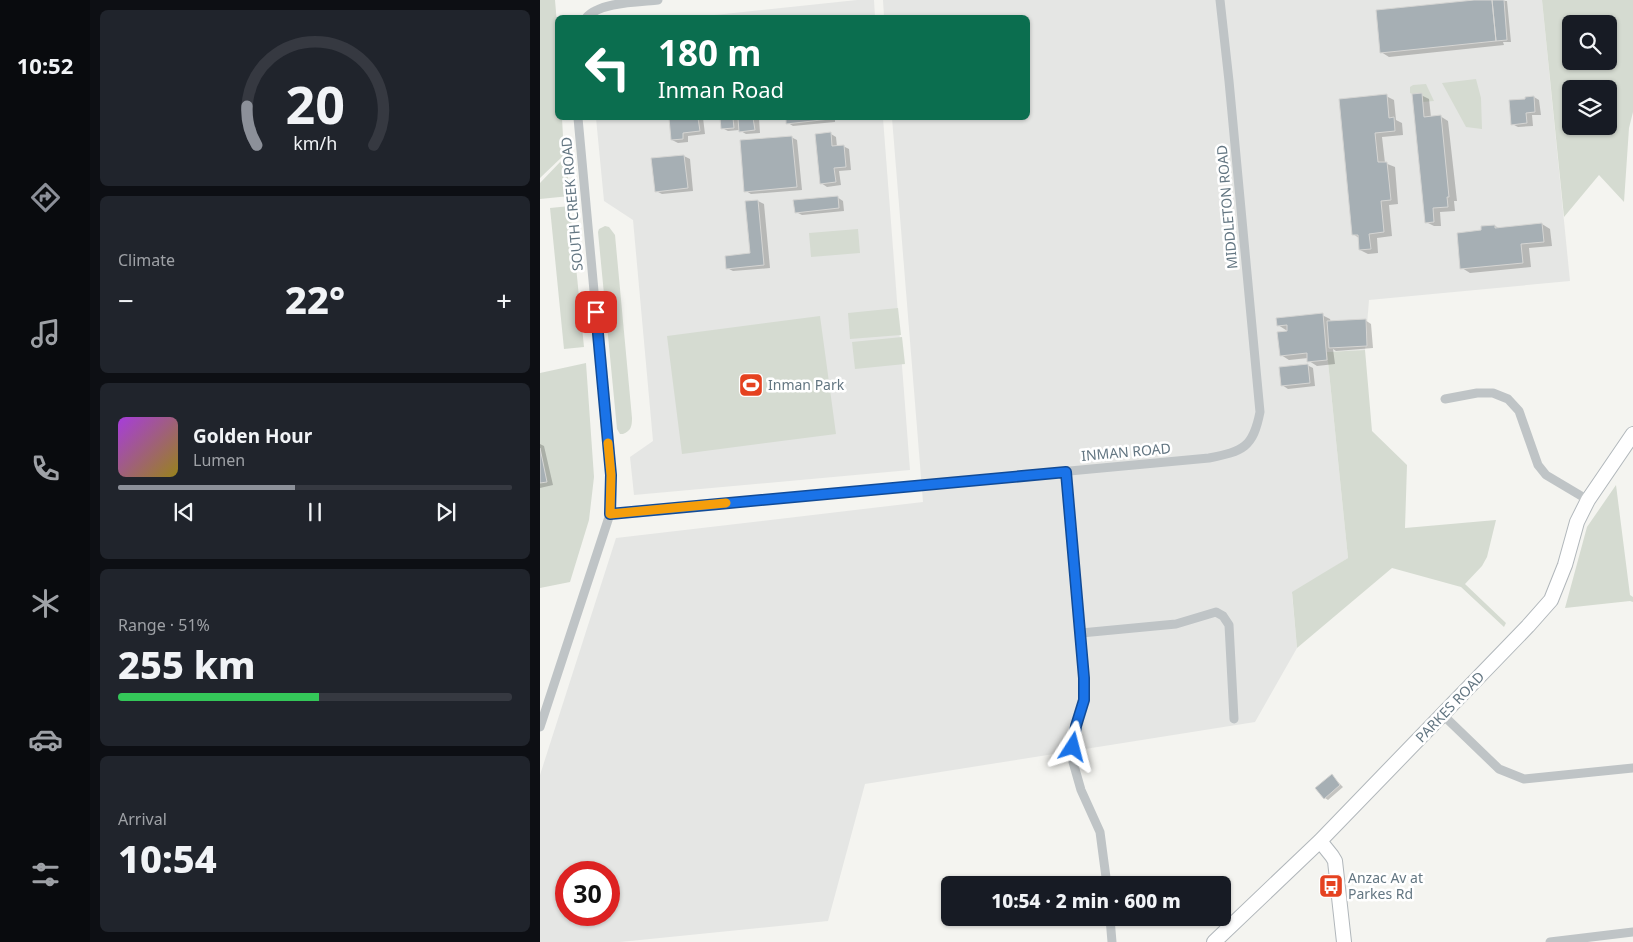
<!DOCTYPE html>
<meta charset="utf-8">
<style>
:root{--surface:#171b24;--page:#20242c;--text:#f1f3f6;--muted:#9ea1a6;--line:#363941;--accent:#8c9099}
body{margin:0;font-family:"Noto Sans",sans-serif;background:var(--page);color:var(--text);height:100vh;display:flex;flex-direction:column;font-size:19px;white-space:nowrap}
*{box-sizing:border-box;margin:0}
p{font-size:16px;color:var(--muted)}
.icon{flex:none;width:28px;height:28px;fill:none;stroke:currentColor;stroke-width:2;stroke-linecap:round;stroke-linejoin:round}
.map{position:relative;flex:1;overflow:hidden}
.sheet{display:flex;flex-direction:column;gap:10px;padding:10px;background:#0d0f14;width:450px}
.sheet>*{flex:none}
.hud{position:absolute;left:15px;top:15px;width:475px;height:105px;border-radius:8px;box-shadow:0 1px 4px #0004;background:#0b6e4f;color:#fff;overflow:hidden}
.fabs{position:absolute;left:1022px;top:15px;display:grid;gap:10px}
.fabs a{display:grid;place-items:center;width:55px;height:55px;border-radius:8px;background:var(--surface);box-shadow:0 1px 4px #0004;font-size:25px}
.speed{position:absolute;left:15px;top:861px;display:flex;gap:10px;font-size:25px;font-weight:700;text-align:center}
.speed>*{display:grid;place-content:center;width:65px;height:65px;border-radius:50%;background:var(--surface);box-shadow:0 1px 4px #0004;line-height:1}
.speed .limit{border:8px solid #d22;background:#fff;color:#111}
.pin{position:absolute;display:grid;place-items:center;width:42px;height:42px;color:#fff;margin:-21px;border-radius:10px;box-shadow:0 2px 8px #0006}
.me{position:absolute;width:55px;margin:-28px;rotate:9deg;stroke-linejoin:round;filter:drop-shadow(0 0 4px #0008)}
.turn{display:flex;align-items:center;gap:18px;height:105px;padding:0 20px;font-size:22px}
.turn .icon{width:65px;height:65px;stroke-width:2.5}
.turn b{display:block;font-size:35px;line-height:42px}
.big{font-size:38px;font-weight:800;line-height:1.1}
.sheet .widget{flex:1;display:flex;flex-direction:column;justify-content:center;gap:8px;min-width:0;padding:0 18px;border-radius:8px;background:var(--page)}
.sheet .dial{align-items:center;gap:0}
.dial svg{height:130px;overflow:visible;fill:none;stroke:var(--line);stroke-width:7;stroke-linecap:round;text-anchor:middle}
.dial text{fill:var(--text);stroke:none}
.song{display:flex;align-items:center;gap:15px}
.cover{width:60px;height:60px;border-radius:8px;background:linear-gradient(135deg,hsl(280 70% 55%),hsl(50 70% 35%))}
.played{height:5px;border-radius:2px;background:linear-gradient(90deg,var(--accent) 45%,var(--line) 45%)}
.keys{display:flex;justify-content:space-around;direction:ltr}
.heat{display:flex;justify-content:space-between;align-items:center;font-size:28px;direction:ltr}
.charge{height:8px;border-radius:4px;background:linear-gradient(90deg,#34c759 51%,var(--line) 0)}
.trip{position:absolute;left:401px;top:876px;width:290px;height:50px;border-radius:8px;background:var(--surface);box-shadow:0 1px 4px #0004;font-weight:800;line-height:50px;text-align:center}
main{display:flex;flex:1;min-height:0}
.tab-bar{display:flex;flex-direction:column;width:90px;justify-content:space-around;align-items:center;background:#090b0e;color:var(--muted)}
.tab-bar .icon{width:35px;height:35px}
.tab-bar .selected{color:var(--accent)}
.tab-bar b{font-size:22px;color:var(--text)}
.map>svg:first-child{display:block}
.built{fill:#e5e6e4;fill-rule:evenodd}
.green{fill:#d5dbd1;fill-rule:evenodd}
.shadow{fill:#0003}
.building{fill:#a6afb4;stroke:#d5d5d3}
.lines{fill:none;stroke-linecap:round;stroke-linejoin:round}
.secondary-casing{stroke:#b1b7bb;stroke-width:16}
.street{stroke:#bfc4c6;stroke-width:9}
.secondary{stroke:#fff;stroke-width:14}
.route-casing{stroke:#114b97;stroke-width:12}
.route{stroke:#1a73e8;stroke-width:9}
.slow{stroke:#f59e0b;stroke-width:9}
.labels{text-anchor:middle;stroke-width:5;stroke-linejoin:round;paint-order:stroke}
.street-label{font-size:14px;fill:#637682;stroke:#fff}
.poi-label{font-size:14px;fill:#637682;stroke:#fff;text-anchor:start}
</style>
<main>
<nav class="tab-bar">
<b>10:52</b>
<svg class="icon selected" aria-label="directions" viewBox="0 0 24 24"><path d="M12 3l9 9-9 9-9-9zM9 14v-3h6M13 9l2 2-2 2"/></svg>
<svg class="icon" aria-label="music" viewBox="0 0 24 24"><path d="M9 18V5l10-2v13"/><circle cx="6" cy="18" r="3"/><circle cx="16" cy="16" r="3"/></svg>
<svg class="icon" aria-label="phone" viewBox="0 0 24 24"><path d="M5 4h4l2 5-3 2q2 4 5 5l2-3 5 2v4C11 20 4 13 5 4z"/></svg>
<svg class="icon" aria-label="climate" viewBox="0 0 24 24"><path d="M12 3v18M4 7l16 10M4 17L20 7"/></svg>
<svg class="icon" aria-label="car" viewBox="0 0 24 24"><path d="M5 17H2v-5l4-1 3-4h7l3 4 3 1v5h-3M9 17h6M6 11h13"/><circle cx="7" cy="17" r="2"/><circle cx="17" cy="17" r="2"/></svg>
<svg class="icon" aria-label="filters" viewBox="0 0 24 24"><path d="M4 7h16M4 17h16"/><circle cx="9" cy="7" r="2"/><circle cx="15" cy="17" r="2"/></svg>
</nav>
<section class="sheet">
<div class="widget dial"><svg viewBox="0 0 100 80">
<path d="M14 69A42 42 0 1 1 86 69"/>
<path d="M14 69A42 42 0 0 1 8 45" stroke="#8c9099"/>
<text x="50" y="56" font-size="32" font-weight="700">20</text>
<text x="50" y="72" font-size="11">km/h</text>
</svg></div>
<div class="widget"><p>Climate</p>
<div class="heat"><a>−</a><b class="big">22°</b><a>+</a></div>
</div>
<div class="widget">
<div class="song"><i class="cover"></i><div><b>Golden Hour</b><p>Lumen</p></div></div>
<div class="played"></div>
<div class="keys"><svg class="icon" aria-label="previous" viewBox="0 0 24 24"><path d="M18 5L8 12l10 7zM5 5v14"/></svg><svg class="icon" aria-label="pause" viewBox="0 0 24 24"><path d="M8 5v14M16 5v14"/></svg><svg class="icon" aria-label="next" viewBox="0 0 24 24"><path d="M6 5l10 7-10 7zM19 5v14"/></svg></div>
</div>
<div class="widget"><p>Range · 51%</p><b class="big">255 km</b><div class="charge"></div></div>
<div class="widget"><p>Arrival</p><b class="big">10:54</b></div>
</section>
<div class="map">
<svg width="1093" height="942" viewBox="0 0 1093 942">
<rect width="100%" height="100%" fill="#f4f4f0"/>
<path class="built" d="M317,0h17l1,17h-179z
M343,0h659l28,281 -201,19 -4,50 -38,2 21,206 -56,36 5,54 -42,74 -390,62 -37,137 -208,21h-80v-167l76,-237 307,-36 -31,-384h136v-100l-144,-1zM26,872h43v43h-43z
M56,118h287l27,352 -276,25 -4,-38 23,-16 -20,-221 -29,-19z"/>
<path class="green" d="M0,0h15l3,36v82h4l2,37 -24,23z
M1002,0h91v112l-4,16 -5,74 -25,-27 -35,42zM1031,24h38v37h-38zM1031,89h38v37h-38z
M936,79l5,19 1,31 -16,-2 -24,-44z
M886,84l8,17 -12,1v-8h-10l-2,-1v-6l3,-2z
M26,160l4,36 -30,3v-16l21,-22z
M30,206l14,141 -20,2 -14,-141z
M65,226l4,1 6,8 17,183c0,8 -1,13 -9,16h-3l-3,-5 -19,-197 1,-3z
M318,229l2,24 -49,4 -2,-24z
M358,308l3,27 -51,4 -2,-26z
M280,316l16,118 -154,20 -15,-118z
M362,337l3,27 -50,5 -3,-27z
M825,350l7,81 35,34 -2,63 91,-8 -9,37 -5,9 -17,18 41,39 -2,4 -43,-40 -69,-19 -95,80 -5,-56 56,-34 -21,-206z
M46,363l8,114 -5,43 -19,62 -30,6v-215z
M1076,485l14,110 3,2v5l-3,-1 -65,7 22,-81z"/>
<path class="shadow" d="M947,0l20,1 4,41h-8l1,3 -115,12 -8,-5z
M881,95l8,4 2,18 9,-1 8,5 9,80h-3l1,10 -15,1 1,14h-7l-8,-4z
M846,96l8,4 2,20 6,3 1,12 -21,2 3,26 10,4 3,37 -9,1 3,31 -15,2 1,15 -10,1 -8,-4 -1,-12 -6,-4 -13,-134z
M994,97l5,3 2,15h-9l1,11 -15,1 -6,-3 14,-24z
M130,118h33l2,16 -17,2v6l-10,1 -6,-3z
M181,118h38l1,15 -14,1 -7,-4 -11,1 -6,-3z
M247,118h48v4l-42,4 -5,-3z
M291,134l5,3 1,10 6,-1 6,3 2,21 -12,1 2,14 -14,2 -6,-4z
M251,137l6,3 5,50 -51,4 -5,-3z
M144,156l6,3 3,32 -31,3 -6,-3z
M297,197l6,4 1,10 -42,4 -6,-3z
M218,201l6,3 6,64 -37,3 -6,-3 24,-14z
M1002,224l8,5 2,17 -23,2 2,19 -61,6 -8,-5 20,-37 13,-5 4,2z
M782,315l8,4 1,3 34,-2 6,4 2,24 -37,3 -3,-2 2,15 -18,2 -8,-5 -1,-3 -19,2 -8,-5 8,-23 -11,-7z
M767,365l6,3 2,18 -27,3 -6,-4z
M0,444l4,2 9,39 -13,3z
M792,776l11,11 -15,13 -3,-2z"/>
<path class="building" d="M934,0h18l4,41 -116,12 -4,-43z
M952,0h12l3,40 -11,1z
M882,93l2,24 17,-2 8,82h-2l1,10 -15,1 1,14 -9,1 -13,-129z
M847,94l2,24 5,-1 1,14 -20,2 3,29h9l4,38 -10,1 3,31 -15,2 2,15 -12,1 -1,-15h-6l-13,-136z
M994,96l1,16 -9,1 1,10 -16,2 -2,-25 16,-1v-2z
M129,118h29l2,13 -17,2v6l-12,1z
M180,118h13l1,10 -13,1z
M198,118h15l2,12 -16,2z
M246,118h44v1l-44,5z
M291,132l1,14 12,-1 2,22 -12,1 2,14 -16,2 -5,-50z
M252,136l5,51 -53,5 -4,-52z
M144,155l4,33 -33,4 -4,-34z
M298,196l1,12 -44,5 -2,-13z
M218,200l6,65 -38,4 -1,-13 25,-3 -5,-52z
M1002,223l2,19 -23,2 2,19 -63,6 -3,-36 24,-3v-4l14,-1v3z
M783,313l4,47 -20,2v-9l-27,3 -3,-24 10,-1v-6l-10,1 -1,-8z
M826,319l1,27 -38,2 -2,-27z
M768,364l2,19 -29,3 -2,-19z
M0,448l7,34 -7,1z
M792,774l8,11 -16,14 -9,-11z"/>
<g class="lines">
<defs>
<path id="secondary" d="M780,841l12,15 3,5 9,81
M674,942l106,-101 208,-215 23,-26 14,-35 12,-43 11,-22 45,-66"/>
</defs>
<use href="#secondary" class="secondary-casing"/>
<path class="street" d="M46,18c13,-16 53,-16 72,-18
M905,399l32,-6h16l15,6 11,12 19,54 8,10 42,25
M526,472l18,206v22l-8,25 -3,22v15l8,28 19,42 7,53
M70,514l599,-56c34,-7 44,-10 51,-46l-31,-331 -9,-81
M541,633l95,-9 40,-12 7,4 6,9 5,94
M903,715l56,54 25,10 109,-11
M0,727l70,-213 1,-39 -33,-357
M570,918l2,24
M1010,942l83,-10"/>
<use href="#secondary" class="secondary"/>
</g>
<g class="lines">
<defs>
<path id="route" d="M56,312l15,163 -1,39 456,-42 18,206v22l-8,26 -3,21"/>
</defs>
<use href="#route" class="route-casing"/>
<use href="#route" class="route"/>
<path class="slow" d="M68,443l3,32 -1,39 116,-11"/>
</g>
<defs>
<symbol id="stadium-square" viewBox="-11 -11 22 22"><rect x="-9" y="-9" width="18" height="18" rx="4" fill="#e54220" stroke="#fff"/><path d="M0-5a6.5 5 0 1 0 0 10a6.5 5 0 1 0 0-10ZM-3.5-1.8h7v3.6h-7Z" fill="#fff"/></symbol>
<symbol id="bus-square" viewBox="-11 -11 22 22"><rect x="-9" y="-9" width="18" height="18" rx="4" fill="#e54220" stroke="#fff"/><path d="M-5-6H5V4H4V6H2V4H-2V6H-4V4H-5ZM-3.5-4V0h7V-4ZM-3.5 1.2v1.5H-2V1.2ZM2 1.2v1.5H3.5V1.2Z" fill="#fff"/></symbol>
</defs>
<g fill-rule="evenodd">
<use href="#stadium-square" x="197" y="371" width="28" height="28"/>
<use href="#bus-square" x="777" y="872" width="28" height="28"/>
</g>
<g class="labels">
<g class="street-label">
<text transform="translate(32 204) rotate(-95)" y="5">SOUTH CREEK ROAD</text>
<text transform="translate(687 207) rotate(-95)" y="5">MIDDLETON ROAD</text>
<text transform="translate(586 452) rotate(-5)" y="5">INMAN ROAD</text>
<text transform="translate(910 707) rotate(-46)" y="5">PARKES ROAD</text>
</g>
<g class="poi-label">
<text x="228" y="390">Inman Park</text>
<text x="808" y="883">Anzac Av at<tspan x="808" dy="16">Parkes Rd</tspan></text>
</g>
</g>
</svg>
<div class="fabs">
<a><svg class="icon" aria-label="search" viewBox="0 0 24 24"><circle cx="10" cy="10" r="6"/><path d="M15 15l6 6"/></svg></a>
<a><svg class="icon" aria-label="layers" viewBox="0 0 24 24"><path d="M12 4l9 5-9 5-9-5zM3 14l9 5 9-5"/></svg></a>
</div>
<div class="speed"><div class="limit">30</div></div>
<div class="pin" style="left:56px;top:312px;background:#d93025"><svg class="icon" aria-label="arrive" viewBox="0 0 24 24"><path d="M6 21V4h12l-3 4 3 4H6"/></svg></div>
<svg class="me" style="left:533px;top:747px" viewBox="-20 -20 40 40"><path d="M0-17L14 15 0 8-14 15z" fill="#1a73e8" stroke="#fff" stroke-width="4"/></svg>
<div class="trip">10:54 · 2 min · 600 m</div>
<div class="hud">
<div class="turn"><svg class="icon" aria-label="left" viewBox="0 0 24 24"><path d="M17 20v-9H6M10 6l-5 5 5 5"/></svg><div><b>180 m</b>Inman Road</div></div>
</div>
</div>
</main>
